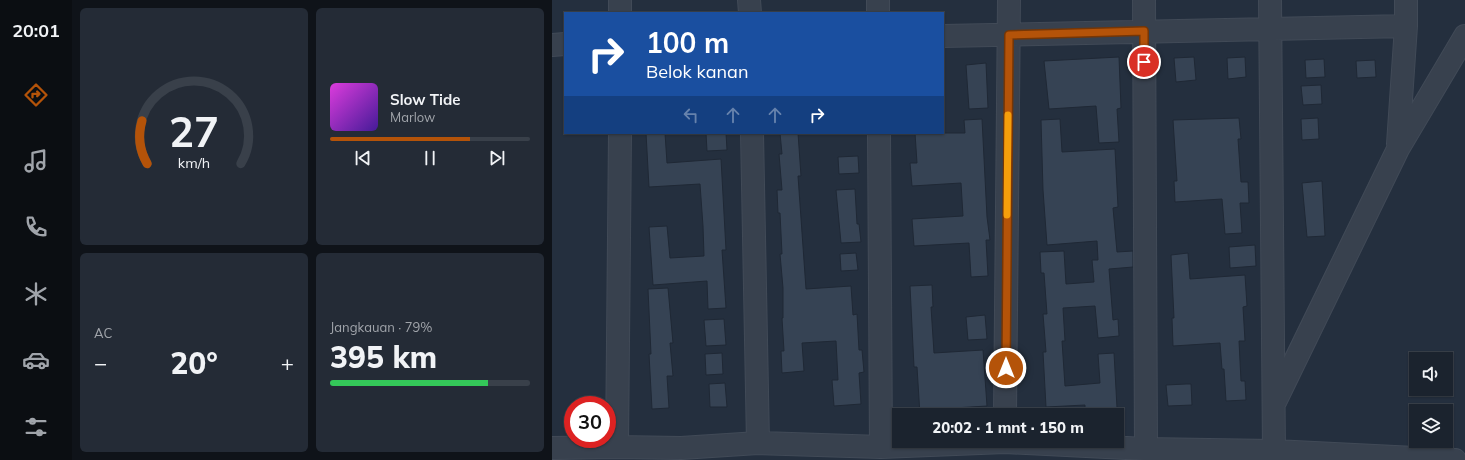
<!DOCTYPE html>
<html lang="id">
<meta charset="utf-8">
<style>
:root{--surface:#1b232e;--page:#242b36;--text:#f1f3f6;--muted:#a0a4aa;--line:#39404a;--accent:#b45309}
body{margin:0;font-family:Mulish,sans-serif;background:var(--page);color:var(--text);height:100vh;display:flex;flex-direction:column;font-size:15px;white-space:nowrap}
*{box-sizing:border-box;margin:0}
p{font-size:13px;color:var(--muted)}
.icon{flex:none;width:22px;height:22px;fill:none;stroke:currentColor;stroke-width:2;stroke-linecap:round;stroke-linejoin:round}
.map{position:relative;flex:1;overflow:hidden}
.sheet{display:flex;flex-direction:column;gap:8px;padding:8px;background:#0f1319;width:480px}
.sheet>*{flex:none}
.top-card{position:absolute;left:12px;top:12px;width:380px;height:122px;border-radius:0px;box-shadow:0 1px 3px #0004,0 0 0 1px var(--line);background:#1a4fa0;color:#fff;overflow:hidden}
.buttons{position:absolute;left:857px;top:352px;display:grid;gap:8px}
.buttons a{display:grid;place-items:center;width:44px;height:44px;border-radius:0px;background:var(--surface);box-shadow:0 1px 3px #0004,0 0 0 1px var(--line);font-size:20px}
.speed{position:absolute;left:12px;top:396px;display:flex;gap:8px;font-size:20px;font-weight:700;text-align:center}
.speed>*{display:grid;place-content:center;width:52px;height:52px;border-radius:50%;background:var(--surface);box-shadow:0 1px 3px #0004,0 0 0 1px var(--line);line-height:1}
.speed .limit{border:6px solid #d22;background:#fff;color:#111}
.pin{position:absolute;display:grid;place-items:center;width:34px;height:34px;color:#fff;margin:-17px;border:2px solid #fff;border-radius:50%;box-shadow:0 1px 4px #0007}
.me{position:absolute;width:44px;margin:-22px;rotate:0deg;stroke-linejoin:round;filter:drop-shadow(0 0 3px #0008)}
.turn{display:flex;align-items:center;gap:14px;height:84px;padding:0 16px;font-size:18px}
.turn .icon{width:52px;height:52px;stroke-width:2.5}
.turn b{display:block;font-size:28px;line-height:34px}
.lanes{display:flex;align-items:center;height:38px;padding:0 16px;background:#0003;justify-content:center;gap:20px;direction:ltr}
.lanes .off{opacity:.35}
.big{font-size:30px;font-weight:800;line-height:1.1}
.sheet .tile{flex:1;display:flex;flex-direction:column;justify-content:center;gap:6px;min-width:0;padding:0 14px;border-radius:6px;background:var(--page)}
.sheet .dial{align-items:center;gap:0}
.dial svg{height:104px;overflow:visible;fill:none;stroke:var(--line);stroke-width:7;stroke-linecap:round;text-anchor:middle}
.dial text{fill:var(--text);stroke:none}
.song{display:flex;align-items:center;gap:12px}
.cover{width:48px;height:48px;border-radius:6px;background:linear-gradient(135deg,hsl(300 70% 55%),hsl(260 70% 35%))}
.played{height:4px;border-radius:2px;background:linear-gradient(90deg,var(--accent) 70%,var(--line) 70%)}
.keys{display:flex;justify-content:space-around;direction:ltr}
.heat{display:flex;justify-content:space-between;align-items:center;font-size:22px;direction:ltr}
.charge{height:6px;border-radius:3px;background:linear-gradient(90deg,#34c759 79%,var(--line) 0)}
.sheet .tiles{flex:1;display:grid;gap:8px;grid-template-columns:repeat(2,1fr)}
.trip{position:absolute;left:340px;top:408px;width:232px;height:40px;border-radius:0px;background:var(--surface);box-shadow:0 1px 3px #0004,0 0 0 1px var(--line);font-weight:800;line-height:40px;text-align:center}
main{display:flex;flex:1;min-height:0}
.menu{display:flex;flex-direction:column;width:72px;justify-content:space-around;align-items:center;background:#0b0e12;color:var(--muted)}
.menu .icon{width:28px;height:28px}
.menu .on{color:var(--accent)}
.menu b{font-size:18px;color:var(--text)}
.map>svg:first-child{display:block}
.building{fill:#364354;stroke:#1f2835}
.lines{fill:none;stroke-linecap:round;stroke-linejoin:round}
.minor-casing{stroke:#414a57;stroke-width:24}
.minor{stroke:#38414e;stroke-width:22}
.route-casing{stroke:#753606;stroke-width:10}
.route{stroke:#b45309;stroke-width:7}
.slow{stroke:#f59e0b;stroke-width:7}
</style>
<main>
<nav class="menu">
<b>20:01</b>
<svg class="icon on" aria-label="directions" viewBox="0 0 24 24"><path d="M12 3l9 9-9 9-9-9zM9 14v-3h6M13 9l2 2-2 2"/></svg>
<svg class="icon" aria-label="music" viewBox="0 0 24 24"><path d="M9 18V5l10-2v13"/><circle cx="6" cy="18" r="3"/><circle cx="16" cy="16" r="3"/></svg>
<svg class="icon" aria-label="phone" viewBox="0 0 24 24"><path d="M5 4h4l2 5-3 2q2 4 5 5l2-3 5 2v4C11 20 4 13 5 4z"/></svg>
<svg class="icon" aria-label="climate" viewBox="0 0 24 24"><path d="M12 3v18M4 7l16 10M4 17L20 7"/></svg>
<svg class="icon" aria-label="car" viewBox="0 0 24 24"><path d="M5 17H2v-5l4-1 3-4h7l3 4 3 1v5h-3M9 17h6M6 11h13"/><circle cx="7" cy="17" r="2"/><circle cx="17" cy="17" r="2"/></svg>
<svg class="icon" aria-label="filters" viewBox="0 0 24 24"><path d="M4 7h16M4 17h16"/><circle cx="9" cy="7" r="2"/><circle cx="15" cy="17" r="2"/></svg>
</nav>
<section class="sheet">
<div class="tiles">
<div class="tile dial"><svg viewBox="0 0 100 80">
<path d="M14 69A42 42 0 1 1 86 69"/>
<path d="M14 69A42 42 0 0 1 10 36" stroke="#b45309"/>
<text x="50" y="56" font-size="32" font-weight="700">27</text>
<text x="50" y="72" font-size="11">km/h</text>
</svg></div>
<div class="tile">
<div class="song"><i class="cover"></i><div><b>Slow Tide</b><p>Marlow</p></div></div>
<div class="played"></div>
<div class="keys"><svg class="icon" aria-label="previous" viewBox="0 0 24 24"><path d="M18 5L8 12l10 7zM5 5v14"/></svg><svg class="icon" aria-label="pause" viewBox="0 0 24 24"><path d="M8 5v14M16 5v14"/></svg><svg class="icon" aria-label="next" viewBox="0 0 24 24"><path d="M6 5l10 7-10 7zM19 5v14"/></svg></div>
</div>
<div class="tile"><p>AC</p>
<div class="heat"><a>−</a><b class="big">20°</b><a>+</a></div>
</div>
<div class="tile"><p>Jangkauan · 79%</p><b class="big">395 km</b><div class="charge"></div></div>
</div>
</section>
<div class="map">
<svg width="913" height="460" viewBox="0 0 913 460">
<rect width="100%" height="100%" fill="#242f3e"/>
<path class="building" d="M567,57l2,51 -4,1 2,33 -20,1 -3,-37 -47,3 -5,-48z
M642,57l2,23 -20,2 -2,-24z
M693,57l1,20 -18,2 -1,-21z
M772,59l1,18 -19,1 -1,-18z
M823,60l1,17 -19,1 -1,-17z
M434,63l2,45 -19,1 -3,-44z
M769,85l1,19 -19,1 -2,-19z
M687,118l2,21h-3l3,43h7l1,21h-9l2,30 -17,1 -3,-35 -47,3 -1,-21h3l-4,-61z
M766,118l1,21 -17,1 -1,-21z
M430,119l5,98 3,23h-4l2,36 -17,1 -2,-34 -55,3 -2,-27 51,-3 -2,-33 -49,3 -2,-23h7l-2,-30h50l-1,-13z
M508,119l2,33 53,-3 3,58 -5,1 4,44 16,-1v16l-24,2 4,51 5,-1 1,17 -21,2 -3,-32 -32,2 2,33h-3l3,45 35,-3 -2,-29 16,-1 4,73h-1v-11h-32v-10l-39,2 -3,-55h3l-3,-38h4l-3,-41h-3l-1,-21 24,-1 2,33 28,-2 -2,-22h6l-1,-19 -50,4 -4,-55 -2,-70z
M94,133h19l2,30 54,-4 5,91h-4l4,58 -18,1 -1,-28 -54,4 -4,-58 18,-1 3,32 34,-2 -1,-30 -3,-42 -51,3z
M154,133h20l1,17 -20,1z
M228,133h18l3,43h-3l8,113 45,-3 2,29 4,-1 2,36h3l2,22 -5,1 2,31 -27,2 -2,-26h6l-2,-39 -34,2 2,28 -22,2 -1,-22h3l-2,-33h1v-30l-3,-34h2l-2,-41h-2l-1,-23h5l-3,-36h3z
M306,156l1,17 -20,1 -1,-17z
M770,181l3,55 -18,1 -5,-54z
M303,189l2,35h2l2,18 -20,1 -5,-53z
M703,245l1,21 -26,2 -1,-21z
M304,253l2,17 -17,1 -1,-17z
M636,253l2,26 55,-4 2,31 -4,1 2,34h-6l2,40h4l1,19 -20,1 -2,-32h-2l-2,-26 -47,3 -1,-28h2l-3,-63z
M380,285l1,22h-2l3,46 49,-3 4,56 -33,2v7h-34l-3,-48h-3l-4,-81z
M116,288l5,55h-3l3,33h-6l2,32 -17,1 -3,-55h2l-3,-65z
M433,315l2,24 -19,1 -2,-23z
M172,319l2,26 -20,1 -2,-26z
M170,353l1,21 -17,1 -1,-21z
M173,383l2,24h-17l-1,-23z
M634,384h5l1,21 -24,1 -2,-21z"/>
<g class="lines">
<defs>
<path id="minor" d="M68,0v13
M197,0l1,13
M326,0v13
M592,0l2,449
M718,0l4,451
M391,36l463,-10
M0,45l13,-1
M200,133l6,310
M327,133l2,314
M846,144l8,-118v-26
M723,402l123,-253 67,-113
M453,415l4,-415
M65,447l3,-314
M0,448l65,-1 64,1 77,-5 123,4 124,-5 141,7 128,2 181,9"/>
</defs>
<use href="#minor" class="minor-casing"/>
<use href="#minor" class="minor"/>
</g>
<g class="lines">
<defs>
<path id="route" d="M454,368l3,-333 135,-4v31"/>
</defs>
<use href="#route" class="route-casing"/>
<use href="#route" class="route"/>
<path class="slow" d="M455,215l1,-100"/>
</g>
</svg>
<div class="buttons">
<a><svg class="icon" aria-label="sound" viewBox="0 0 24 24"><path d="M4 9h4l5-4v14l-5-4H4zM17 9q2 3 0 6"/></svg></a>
<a><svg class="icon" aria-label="layers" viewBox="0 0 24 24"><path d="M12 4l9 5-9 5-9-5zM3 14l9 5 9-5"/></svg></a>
</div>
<div class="speed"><div class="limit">30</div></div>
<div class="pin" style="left:592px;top:62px;background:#d93025"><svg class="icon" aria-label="arrive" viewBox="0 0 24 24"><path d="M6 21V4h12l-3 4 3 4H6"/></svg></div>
<svg class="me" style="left:454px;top:368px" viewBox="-20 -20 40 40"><circle r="17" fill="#b45309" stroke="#fff" stroke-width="3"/><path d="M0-11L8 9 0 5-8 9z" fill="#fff"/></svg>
<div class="trip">20:02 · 1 mnt · 150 m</div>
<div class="top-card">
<div class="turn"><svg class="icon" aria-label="right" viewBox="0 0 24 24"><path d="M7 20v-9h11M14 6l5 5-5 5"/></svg><div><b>100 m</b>Belok kanan</div></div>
<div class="lanes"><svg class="icon off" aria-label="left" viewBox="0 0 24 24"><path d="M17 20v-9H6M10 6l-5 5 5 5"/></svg><svg class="icon off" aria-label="ahead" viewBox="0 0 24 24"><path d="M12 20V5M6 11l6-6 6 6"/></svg><svg class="icon off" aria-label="ahead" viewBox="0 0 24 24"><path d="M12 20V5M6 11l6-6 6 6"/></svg><svg class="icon" aria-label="right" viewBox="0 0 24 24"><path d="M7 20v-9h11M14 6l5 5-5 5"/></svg></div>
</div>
</div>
</main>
